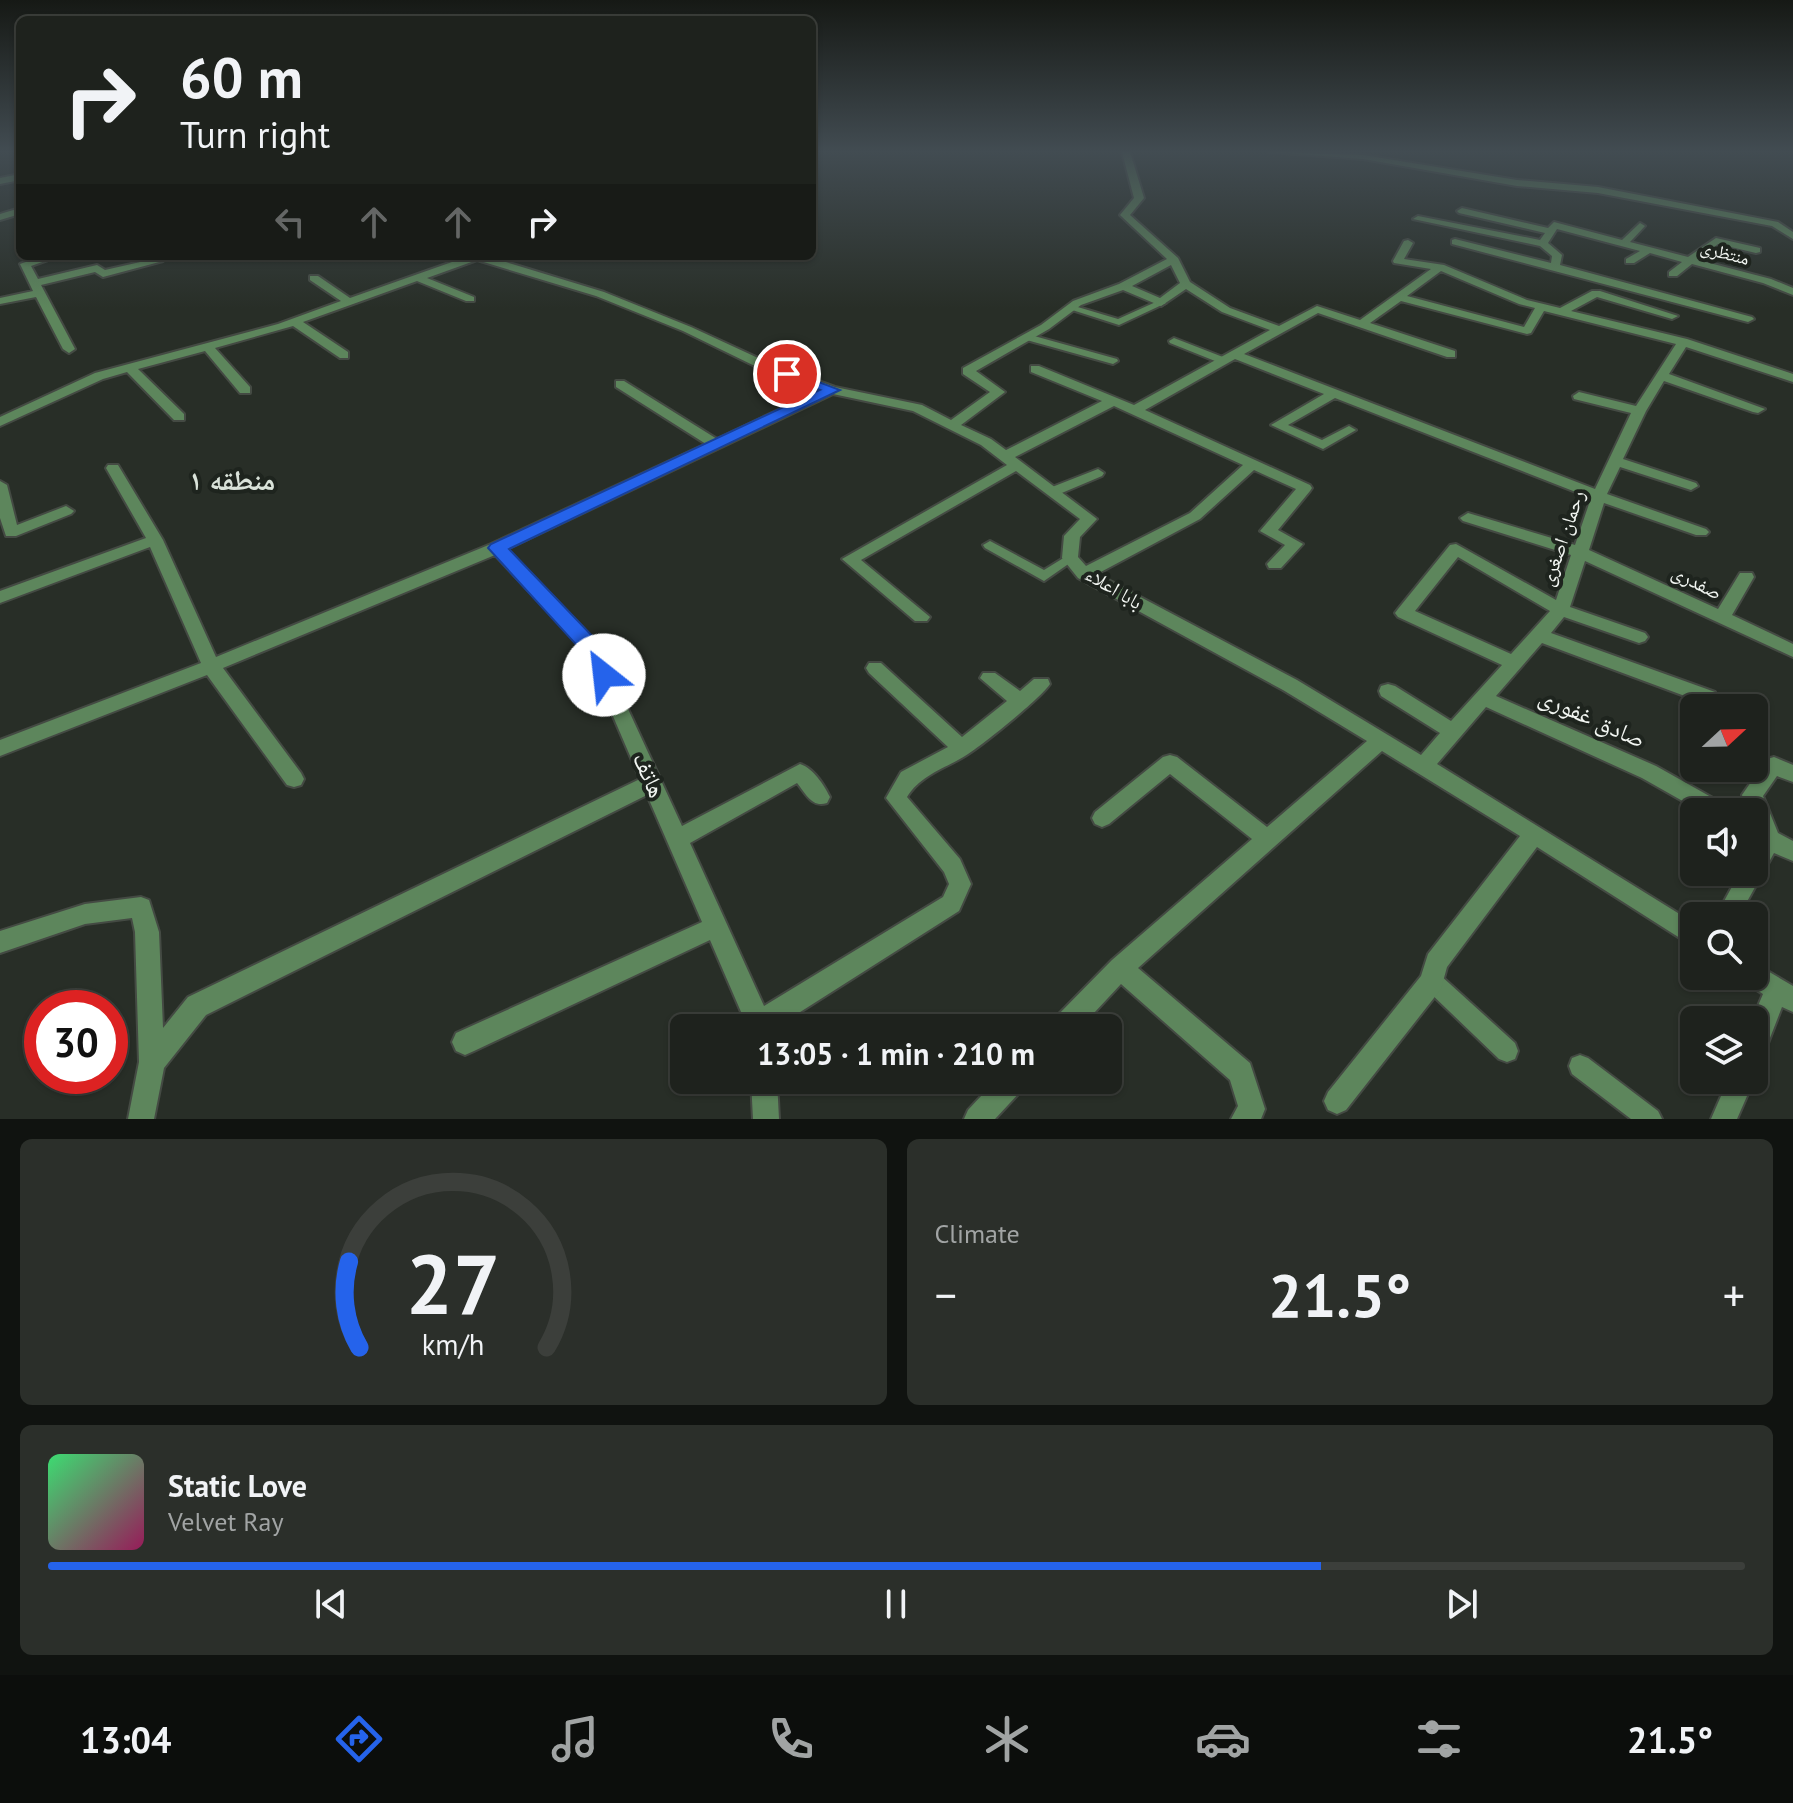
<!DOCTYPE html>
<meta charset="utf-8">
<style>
:root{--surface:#1e221d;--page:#2b2f2a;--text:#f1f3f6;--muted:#a1a4a4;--line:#3c3f3b;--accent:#2563eb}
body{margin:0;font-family:"PT Sans","Noto Naskh Arabic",sans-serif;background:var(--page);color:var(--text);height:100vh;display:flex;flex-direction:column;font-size:30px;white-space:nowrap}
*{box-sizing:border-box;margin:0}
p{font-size:26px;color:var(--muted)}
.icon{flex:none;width:44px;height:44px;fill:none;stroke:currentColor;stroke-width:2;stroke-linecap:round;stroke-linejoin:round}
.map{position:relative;height:1119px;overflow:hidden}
.details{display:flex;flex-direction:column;gap:20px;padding:20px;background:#101310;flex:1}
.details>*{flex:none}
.top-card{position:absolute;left:16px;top:16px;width:800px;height:244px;border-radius:12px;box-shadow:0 2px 6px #0004,0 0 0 2px var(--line);background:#1e221d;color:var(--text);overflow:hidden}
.needle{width:52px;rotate:68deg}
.controls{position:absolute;left:1680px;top:694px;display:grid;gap:16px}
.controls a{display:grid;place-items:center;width:88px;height:88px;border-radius:12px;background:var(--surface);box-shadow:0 2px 6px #0004,0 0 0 2px var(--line);font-size:40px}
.speed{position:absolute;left:24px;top:990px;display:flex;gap:16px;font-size:40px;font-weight:700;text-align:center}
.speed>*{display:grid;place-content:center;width:104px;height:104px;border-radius:50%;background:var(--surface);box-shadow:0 2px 6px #0004,0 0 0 2px var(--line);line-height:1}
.speed .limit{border:12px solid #d22;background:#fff;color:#111}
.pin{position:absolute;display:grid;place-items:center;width:68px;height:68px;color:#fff;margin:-34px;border:4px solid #fff;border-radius:50%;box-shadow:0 2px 8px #0007}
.me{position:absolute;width:88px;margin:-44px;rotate:331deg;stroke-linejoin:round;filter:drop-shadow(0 0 6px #0008)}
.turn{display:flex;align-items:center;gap:28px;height:168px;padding:0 32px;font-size:36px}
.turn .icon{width:104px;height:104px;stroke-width:2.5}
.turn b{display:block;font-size:56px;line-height:68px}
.lanes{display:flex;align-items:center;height:76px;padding:0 32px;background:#0003;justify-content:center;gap:40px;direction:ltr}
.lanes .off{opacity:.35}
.big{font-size:60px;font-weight:800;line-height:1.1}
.details .widget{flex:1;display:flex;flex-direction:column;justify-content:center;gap:12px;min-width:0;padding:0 28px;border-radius:12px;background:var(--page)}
.details .dial{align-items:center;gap:0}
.dial svg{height:208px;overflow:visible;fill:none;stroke:var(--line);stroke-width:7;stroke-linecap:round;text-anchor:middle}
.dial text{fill:var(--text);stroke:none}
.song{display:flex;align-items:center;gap:24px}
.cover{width:96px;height:96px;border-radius:12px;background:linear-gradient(135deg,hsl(140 70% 55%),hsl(330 70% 35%))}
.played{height:8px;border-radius:4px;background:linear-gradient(90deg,var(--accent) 75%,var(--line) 75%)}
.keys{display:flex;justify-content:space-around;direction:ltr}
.heat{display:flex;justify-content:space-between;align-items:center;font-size:44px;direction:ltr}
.details .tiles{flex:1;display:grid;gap:20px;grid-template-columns:1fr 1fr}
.widget:last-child{grid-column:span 2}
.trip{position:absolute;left:670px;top:1014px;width:452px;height:80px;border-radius:12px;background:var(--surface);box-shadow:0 2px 6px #0004,0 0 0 2px var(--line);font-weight:800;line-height:80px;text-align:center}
.tab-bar{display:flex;height:128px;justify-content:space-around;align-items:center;background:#0c0e0c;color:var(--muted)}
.tab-bar .icon{width:56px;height:56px}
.tab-bar .selected{color:var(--accent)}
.tab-bar b{font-size:36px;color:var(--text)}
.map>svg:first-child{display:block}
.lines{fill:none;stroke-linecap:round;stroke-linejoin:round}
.lane-casing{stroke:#444a43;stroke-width:4}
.street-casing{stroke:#444a43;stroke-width:4}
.lane{fill:#5d865c;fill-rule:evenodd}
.street{fill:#5d865c;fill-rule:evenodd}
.route{fill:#2563eb;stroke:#184099;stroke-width:2}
.labels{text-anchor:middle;stroke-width:8;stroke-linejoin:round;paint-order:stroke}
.far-street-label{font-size:18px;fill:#f2f6f2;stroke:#1e241e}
.street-label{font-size:20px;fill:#f2f6f2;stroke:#1e241e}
.near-street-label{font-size:24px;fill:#f2f6f2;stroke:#1e241e}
.district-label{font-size:28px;font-weight:bold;fill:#d9e2d9;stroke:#1e241e}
</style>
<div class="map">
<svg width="1793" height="1119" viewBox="0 0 1793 1119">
<rect width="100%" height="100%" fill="#282e27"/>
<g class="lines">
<defs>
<path id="lane" d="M1158,301l8,2 -47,22 -53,-17 5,-3 47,14z
M1027,334l90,25 1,2 -5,3 -90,-25 -1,-2z
M1174,338l54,21 1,2 -5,3 -4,-1 -50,-20 -1,-2z
M1098,469l6,4 -2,3 -45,19 -5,1 -6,-4 1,-3z
M990,541l54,29 26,-16 7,4 -33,23 -59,-33 -2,-3z
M1432,971l7,3 76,69 3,8 -3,8 -8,3 -8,-3 -74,-71 -4,-7 4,-7z
M1580,1055l8,3 70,53 4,8h-31l-59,-45 -3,-8 3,-8z"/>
<path id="street" d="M1122,152h8l14,46 -14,17 48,43 12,24 40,26 49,18 38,-20 43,14 71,-51 -37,-6 -1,-2 11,-20 4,-1 5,3 -9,16 40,6 83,35 33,8 32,-17h8l78,25 -6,3 -75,-22 -26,14 116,28 106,35v8l-107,-35 -17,27 96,35 -7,4 -5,-1 -89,-31 -18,30 -23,48 73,24 2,3 -7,4 -71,-23 -13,27 99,35 3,3 -3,3h-10l-92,-32 -15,47 129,59 22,-36h12l2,4 -22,38 61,29v13l-208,-96 -15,46 75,26 3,4 -3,4 -6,2 -75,-26 -13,16 164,59 2,5 -2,5 -7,2 -7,-2 -159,-59 -46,53 160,70 71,40 3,6h-28l-60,-34 -156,-71 -49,57 257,159v24l-157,-100 -90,120 -6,22 -95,121 -9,4 -9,-4 -4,-9 4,-9 93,-116 7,-22 92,-118 -138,-85 -244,217 112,95 15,46 -4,10h-30l7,-13 -8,-26 -109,-96 -41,44h-30l4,-9 58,-59 140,-121 -82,-65 -61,50 -7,3 -7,-3 -3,-6 3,-6 68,-55 7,-2 7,2 90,70 100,-86 -84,-51 -205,-112 -16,-20 2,-22 16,-17 -64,-48 -155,89 69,57 -3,4h-12l-73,-62 165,-94 -26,-20 -68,-34 -80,-17 -326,155 91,95 84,182 118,-62c13,4 24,21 30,33l-3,6c-15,5 -21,-9 -30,-20l-107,60 74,163 179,-109 6,-13 -5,-12 -58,-74 15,-26 47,-25 -79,-74 -3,-5 3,-5h12l81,74 45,-36 -27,-23 3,-5h12l25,18 14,-12h14l2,5c-9,14 -65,59 -82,70 -21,14 -47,20 -61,43l53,62 11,25 -12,27 -184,117h-27l-38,-88 -236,111 -9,4 -9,-4 -4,-9 4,-9 246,-111 -55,-127 -441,220 -42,53 -10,51h-26l11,-57 -4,-130 -3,-14 -47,6 -85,29v-22l85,-27 56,-7 8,3 10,32 4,96 25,-31 452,-218 -55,-128 -90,-96 -272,113 78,105 3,6 -3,6 -7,2 -7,-2 -80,-110 -207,81v-16l201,-77 -51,-116 -150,56v-12l146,-53 -40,-70 2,-3h10l45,75 53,117 275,-113 215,-100 -90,-57v-6h8l93,58 104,-49 -60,-21 -78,-38 -87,-35 -119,-36 -50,18 47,19v4h-8l-49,-20 -114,41 45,30v6h-8l-47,-32 -78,22 35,39v6h-10l-35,-42 -67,18 46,45v6h-10l-47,-48 -24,7 -103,47v-9l95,-44 183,-49 63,-23 -31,-21v-4h8l32,22 119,-42h17l118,36 87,35 78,36 66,24 87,18 29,15 39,-28 -27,-18v-6l78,-43 32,-24 46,-17 48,-25 -47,-44 14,-17zM1171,265l9,18 -20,15 -28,-12zM1441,271l78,33 16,4 -11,19 -117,-31zM1186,289l36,23 48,18 -136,75 -95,-39h-8v6l71,29 -96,49 -15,-11 -30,-14 44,-33 -29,-21 73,-42 32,-24 42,-15 38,16zM1401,301l126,33 4,-1 13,-22 132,33 -40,62 -57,-14 -6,4 1,3 57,14 -36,76 -351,-135 74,-41 129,44h8v-6l-85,-28zM1235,359l89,35 -53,31 52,24 33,-19 -7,-4 -27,14 -34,-15 47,-27 256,100 -16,47 -107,-32 -8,5 3,3 108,34 -15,45 -100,-56 -6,1 -52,64 -3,4 3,4 104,48 -51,56 -56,-35 -7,-2 -7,2 -2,5 2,5 59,37 -19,22 -124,-75 -200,-106 103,-55 54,-49 42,19 -36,42 25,14 -18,19 2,4h12l22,-24 -25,-14 32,-39 2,-3 -2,-3 -165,-75zM1114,406l129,59 -53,48 -104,53 -8,-9 2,-20 17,-18 -82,-62zM1458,557l92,54 -39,43 -96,-43z
M1270,152l93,3 154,25 81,7 180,35 15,10v7l-21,-13 -174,-33 -81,-7 -154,-27z
M20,174v6l-20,4v-6z
M20,208v6l-20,6v-6z
M1462,208l86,20 6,-6 68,18 18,-17 5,3 -15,16 58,15 28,-19 44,10v4l-4,1 -38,-9 -20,16 73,19 22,9v7l-30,-12 -71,-19 -15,12h-8v-4l13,-10 -32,-9 -16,10h-8v-4l14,-8 -83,-22 -9,14 14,12 -2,10 192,52 2,2 -6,3 -296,-78v-4l3,-1 96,24 1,-7 -12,-10 -127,-27 5,-3 122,24 5,-7 -86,-20 -2,-2z
M43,256h16l-28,10 7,13 59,-14 8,5 53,-12 5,3 -60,16 -8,-5 -54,13 34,64 -6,4 -6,-4 -27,-52 -36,7v-6l33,-7 -13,-27z
M0,481l7,4 10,40 49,-19 8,5 -3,3 -55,22h-10l-6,-18z
M1774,757l19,8v17l-16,-6 -14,20 15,37 15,8v20l-19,-8 -35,63h-23l24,-44h14v-24l3,-5 -3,-1v-30h-6l-6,-17 25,-36z
M1754,963l39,23v26l-11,-5 -19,49 -9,4 -2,-40 11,-26 -17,-11 -4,-7h12z
M751,1080h26l2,39h-26z
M996,1080h31l-4,9 -28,30h-31l4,-9z
M1728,1080h26l-17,39h-26z"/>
</defs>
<use href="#lane" class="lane-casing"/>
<use href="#street" class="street-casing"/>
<use href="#lane" class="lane"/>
<use href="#street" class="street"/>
</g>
<linearGradient id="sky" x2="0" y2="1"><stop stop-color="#161915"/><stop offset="0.49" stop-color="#424c52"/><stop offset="1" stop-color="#424c52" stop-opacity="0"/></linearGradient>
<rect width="1793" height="309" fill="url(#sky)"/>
<path class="route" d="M787,370l53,20 -331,159 90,94 15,32 -3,5h-14l-14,-28 -95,-104 3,-4 329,-154 -38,-13 -2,-3z"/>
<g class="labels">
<g class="far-street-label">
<text transform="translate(1725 253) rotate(15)" y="6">منتظری</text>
</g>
<g class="street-label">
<text transform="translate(1562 538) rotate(-71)" y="7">رحمان اصغری</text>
<text transform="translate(1697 582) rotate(27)" y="7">صفدری</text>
<text transform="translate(1114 588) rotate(31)" y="7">بابا اعلاء</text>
</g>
<g class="near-street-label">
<text transform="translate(1592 718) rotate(24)" y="8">صادق غفوری</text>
<text transform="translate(649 775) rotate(66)" y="8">هاتف</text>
</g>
<g class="district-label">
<text x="232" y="490">منطقه ۱</text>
</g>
</g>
</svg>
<div class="controls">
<a><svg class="needle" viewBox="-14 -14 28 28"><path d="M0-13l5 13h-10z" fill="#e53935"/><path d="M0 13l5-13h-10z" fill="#a1a4a4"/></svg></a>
<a><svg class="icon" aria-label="sound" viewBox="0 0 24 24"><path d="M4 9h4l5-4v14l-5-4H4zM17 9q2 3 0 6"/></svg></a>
<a><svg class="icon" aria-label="search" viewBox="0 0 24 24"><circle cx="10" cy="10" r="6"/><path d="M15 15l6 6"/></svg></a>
<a><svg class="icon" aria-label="layers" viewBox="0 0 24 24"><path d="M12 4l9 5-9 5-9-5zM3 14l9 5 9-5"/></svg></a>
</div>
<div class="speed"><div class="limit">30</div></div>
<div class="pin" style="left:787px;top:374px;background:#d93025"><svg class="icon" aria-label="arrive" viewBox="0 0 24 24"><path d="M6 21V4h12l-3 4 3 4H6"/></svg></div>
<svg class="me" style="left:604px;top:675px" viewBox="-20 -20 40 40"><circle r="19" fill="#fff"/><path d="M0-13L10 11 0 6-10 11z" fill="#2563eb"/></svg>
<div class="trip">13:05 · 1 min · 210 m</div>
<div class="top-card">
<div class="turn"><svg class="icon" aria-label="right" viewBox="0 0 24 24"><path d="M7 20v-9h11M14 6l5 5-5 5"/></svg><div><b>60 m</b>Turn right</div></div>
<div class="lanes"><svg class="icon off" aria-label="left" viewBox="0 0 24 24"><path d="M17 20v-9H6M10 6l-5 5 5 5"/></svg><svg class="icon off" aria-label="ahead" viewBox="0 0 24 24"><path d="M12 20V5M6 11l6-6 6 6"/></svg><svg class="icon off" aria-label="ahead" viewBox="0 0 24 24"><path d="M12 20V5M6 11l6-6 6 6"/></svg><svg class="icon" aria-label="right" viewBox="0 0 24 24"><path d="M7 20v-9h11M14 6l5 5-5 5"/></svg></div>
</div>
</div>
<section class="details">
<div class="tiles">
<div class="widget dial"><svg viewBox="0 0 100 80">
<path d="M14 69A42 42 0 1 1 86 69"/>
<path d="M14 69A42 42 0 0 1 10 36" stroke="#2563eb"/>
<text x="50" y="56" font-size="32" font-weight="700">27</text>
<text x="50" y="72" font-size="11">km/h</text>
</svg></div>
<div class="widget"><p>Climate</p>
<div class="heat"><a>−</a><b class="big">21.5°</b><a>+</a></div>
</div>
<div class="widget">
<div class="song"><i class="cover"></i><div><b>Static Love</b><p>Velvet Ray</p></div></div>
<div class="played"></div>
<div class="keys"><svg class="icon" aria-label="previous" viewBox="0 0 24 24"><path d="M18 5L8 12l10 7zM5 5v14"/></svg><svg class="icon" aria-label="pause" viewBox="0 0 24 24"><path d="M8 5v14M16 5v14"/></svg><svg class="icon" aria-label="next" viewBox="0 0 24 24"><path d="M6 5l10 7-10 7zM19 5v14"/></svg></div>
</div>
</div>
</section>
<nav class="tab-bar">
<b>13:04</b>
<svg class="icon selected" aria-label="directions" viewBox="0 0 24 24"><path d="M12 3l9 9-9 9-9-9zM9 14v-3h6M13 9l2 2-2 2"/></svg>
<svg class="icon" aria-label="music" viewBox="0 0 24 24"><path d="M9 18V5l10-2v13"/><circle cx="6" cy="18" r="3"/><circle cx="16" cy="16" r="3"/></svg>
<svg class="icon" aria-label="phone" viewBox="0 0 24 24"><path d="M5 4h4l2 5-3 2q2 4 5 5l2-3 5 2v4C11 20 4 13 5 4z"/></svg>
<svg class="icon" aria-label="climate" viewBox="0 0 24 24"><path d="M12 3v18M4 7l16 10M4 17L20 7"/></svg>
<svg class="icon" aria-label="car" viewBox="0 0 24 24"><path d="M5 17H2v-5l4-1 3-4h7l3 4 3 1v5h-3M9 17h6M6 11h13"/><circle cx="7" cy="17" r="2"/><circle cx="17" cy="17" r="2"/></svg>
<svg class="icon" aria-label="filters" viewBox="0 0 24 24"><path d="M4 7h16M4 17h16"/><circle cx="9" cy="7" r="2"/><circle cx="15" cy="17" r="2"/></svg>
<b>21.5°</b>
</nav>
